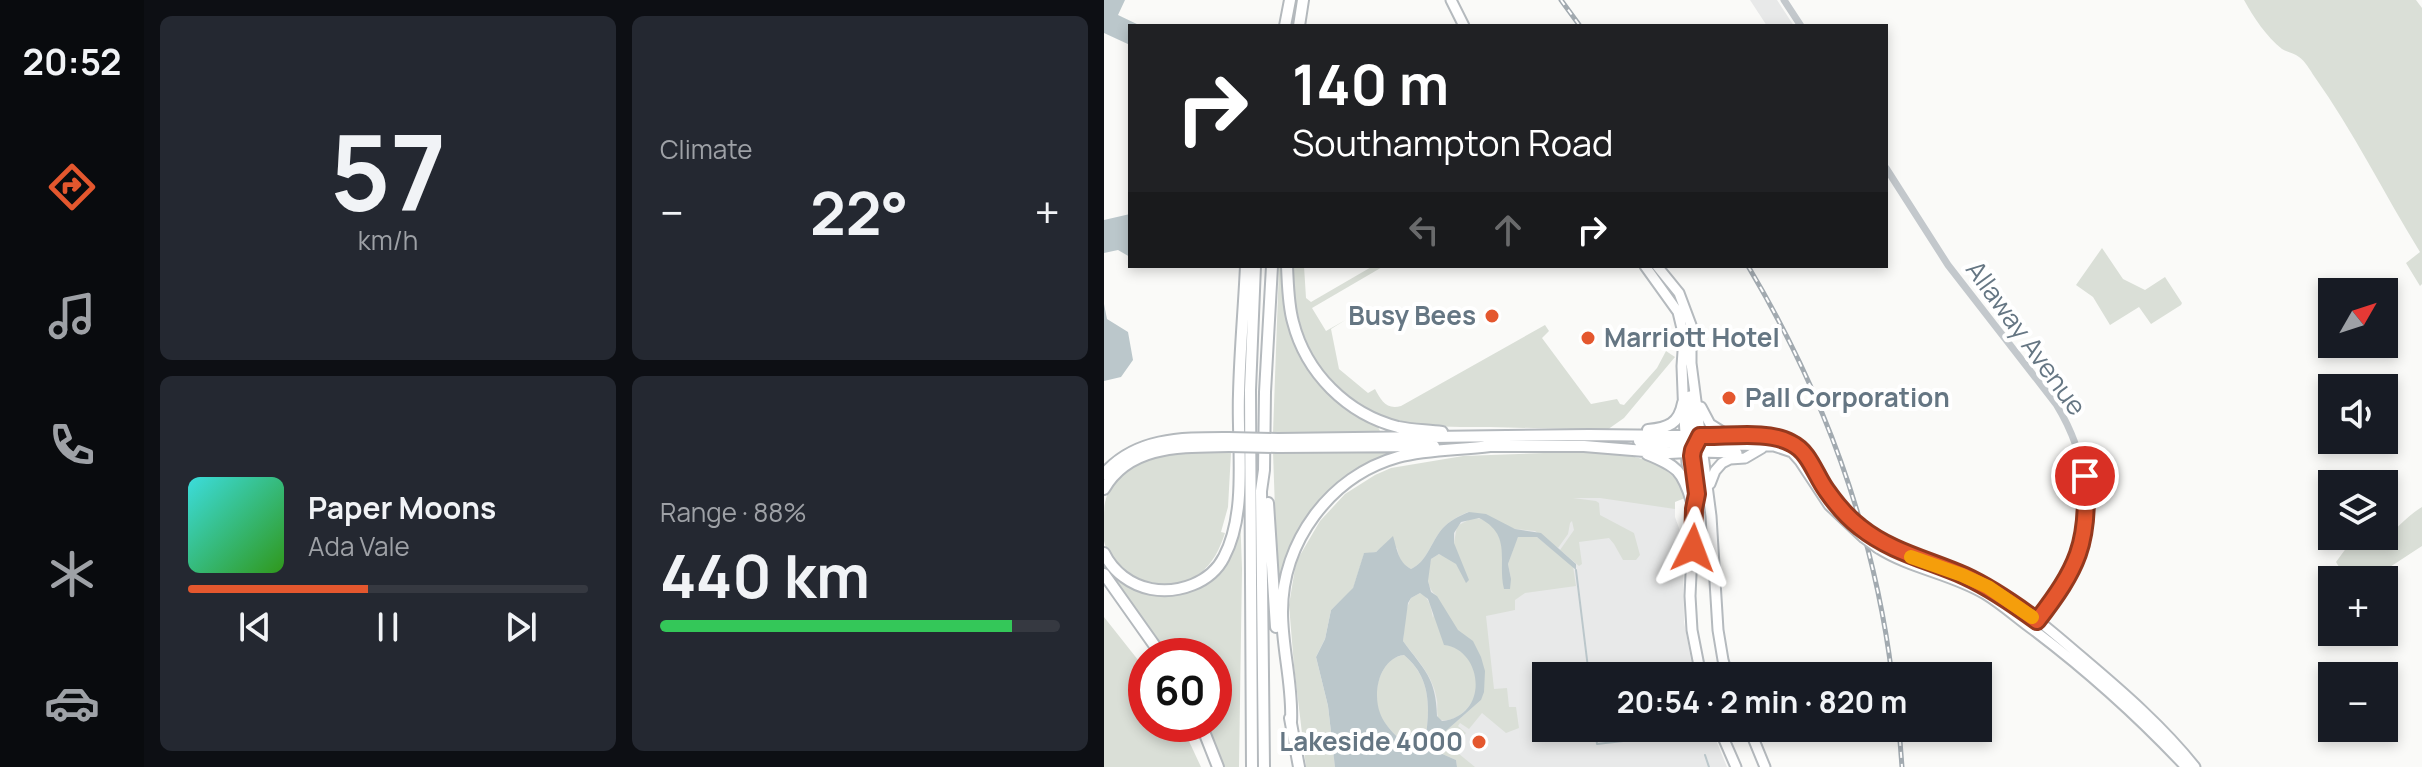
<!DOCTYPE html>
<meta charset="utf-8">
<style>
:root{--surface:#171b24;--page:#242831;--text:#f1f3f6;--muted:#9ea1a6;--line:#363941;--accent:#e4572e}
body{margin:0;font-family:Manrope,sans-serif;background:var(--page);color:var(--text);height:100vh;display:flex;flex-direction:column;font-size:30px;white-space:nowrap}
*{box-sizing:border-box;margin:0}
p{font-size:26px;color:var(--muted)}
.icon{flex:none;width:44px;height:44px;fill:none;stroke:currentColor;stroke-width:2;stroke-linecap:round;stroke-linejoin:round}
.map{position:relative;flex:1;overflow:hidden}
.panel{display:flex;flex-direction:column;gap:16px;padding:16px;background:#0d0f14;width:960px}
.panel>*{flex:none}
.guide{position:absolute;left:24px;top:24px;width:760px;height:244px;border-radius:0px;box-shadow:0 4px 12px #0003;background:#202124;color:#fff;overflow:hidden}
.needle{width:52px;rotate:51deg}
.controls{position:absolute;left:1214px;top:278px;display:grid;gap:16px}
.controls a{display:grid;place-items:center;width:80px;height:80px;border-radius:0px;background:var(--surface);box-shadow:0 4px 12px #0003;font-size:40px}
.speed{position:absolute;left:24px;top:638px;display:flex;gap:16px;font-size:40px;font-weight:700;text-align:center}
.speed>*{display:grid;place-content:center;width:104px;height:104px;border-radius:50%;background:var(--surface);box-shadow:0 4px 12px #0003;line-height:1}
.speed .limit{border:12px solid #d22;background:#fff;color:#111}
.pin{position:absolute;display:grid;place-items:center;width:68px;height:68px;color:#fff;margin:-34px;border:4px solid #fff;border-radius:50%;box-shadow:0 2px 8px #0007}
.me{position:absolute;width:88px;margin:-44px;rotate:3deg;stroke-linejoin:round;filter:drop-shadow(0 0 6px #0008)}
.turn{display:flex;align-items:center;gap:28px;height:168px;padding:0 32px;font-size:36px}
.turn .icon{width:104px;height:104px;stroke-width:2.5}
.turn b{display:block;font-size:56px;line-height:68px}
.lanes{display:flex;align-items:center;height:76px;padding:0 32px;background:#0003;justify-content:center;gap:40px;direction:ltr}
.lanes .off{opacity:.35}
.big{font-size:60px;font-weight:700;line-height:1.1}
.panel .card{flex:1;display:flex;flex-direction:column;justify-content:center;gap:12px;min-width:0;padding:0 28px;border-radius:12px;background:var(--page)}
.panel .dial{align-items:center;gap:0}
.dial b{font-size:104px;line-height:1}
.song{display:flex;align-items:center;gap:24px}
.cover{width:96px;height:96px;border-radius:12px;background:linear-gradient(135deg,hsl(180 70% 55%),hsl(110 70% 35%))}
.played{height:8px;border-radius:4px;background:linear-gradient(90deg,var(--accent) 45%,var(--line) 45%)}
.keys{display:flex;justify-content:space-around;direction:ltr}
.heat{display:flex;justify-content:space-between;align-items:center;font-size:44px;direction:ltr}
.charge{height:12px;border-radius:6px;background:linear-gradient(90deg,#34c759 88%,var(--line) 0)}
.panel .tiles{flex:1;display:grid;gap:16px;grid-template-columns:repeat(2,1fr)}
.trip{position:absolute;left:428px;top:662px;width:460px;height:80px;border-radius:0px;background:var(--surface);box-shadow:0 4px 12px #0003;font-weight:700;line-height:80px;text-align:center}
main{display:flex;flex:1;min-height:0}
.dock{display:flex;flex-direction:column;width:144px;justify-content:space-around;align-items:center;background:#090b0e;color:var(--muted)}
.dock .icon{width:56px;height:56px}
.dock .selected{color:var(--accent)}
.dock b{font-size:36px;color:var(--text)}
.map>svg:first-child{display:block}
.built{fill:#e8e9e9}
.green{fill:#dadfd7}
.water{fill:#bbc7cb;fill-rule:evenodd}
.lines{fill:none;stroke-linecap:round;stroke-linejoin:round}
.stream{stroke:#bbc7cb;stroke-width:2}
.major-casing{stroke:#b5babe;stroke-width:13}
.highway-casing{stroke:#b4b9bd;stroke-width:14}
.minor{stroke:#c3c8cc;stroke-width:7}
.major{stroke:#fff;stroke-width:9}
.highway{stroke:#fff;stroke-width:10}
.rail-casing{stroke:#a2aab0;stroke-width:5}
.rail{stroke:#fff;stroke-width:2;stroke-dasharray:6;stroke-linecap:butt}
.major-bridge-casing{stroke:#b5babe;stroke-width:13;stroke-linecap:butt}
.highway-bridge-casing{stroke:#b4b9bd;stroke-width:14;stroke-linecap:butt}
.major-bridge{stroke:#fff;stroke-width:9}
.highway-bridge{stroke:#fff;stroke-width:10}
.route-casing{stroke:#94391e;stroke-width:20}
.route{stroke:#e4572e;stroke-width:14}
.slow{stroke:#f59e0b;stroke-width:14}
.poi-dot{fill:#e4572e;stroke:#fff;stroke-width:3}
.labels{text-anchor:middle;stroke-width:8;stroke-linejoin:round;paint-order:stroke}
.poi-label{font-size:26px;font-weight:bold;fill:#657683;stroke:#fff;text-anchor:end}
.street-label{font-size:26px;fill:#657683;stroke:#fff}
</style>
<main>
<nav class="dock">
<b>20:52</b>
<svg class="icon selected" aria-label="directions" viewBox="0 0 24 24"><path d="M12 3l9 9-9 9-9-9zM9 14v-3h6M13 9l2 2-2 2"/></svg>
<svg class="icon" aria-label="music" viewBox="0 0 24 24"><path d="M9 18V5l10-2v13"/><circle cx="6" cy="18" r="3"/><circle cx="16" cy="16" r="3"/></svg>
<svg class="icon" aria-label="phone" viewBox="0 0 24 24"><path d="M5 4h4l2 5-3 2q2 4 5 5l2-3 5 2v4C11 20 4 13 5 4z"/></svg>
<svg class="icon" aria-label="climate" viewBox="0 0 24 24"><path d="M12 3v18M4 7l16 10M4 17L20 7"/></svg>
<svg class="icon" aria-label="car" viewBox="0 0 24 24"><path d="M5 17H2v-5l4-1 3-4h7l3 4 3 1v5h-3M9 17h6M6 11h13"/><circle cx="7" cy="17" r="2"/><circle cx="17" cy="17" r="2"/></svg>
</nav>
<section class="panel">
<div class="tiles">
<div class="card dial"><b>57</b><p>km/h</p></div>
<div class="card"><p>Climate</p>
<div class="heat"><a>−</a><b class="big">22°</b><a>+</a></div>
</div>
<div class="card">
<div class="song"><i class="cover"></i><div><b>Paper Moons</b><p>Ada Vale</p></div></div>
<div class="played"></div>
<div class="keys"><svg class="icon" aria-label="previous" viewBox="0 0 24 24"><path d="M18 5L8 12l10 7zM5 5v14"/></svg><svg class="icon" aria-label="pause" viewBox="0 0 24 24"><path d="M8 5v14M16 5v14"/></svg><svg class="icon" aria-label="next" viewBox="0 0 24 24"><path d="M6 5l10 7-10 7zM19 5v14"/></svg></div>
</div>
<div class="card"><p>Range · 88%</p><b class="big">440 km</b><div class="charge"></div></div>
</div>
</section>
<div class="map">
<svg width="1318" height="767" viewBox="0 0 1318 767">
<rect width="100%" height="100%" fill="#fafaf8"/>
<path class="built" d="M646,0h27l17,26h-27z
M307,483l264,19v15l8,22 1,83 10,54h-148v52h165l16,39h-405z"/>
<path class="green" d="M1140,0h172l6,8v276l-2,2 -14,-23 14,-11c-36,-58 -66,-120 -106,-176 -4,-6 -9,-15 -15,-19 -5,-4 -12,-5 -17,-8 -16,-13 -28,-31 -38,-49z
M998,248l21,31 22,11 20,-13 17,26 -1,2 -30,19 -12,-17 -29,18 -17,-28 -17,-12z
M175,266h4l5,60 26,51 34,32 30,18 3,6h-108z
M190,266h10l2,32 5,4 62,-36h11l-72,42 14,23 37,-21 -6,7 -2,-3 -24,15 8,40 29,24 7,-4c6,11 11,21 26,17l144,-81 4,6 -7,7 49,66 26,-5 3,5 4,1 33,-37 9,-17 9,6 -51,61 -17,12c-39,-1 -78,-2 -117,-3 -30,0 -62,1 -92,-6 -50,-11 -90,-57 -100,-106 -4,-16 -4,-33 -4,-49z
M95,452l32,1 -3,54 -7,25 4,1c-5,15 -12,31 -26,41 -31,23 -86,7 -95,-33 0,-8 0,-17 0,-25 0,-53 52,-61 95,-64z
M169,452h118l1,3c-15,7 -32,14 -46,23 -39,27 -61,70 -66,117l-2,1z
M466,452c41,2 101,-2 115,46l-10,4v7l-75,-11h-27l23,3 3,2 1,12 34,18 6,22 -4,5h-13l-9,-16 -5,-6 -30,4 3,22 -3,2 -19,-16 14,-20 -2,-9 -2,2 -2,11 -10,14 -23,-17 -20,-2 -47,-17c-9,4 -19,9 -26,17 -11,13 -15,33 -31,40 -9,-5 -12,-10 -14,-21l-12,-3 -9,7 -12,2 -11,35 -22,21 -6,29 -9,18 12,49 7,61h-29l-12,-101 -5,-61 7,-43 24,-41 25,-27 30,-19 16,-7 72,-12z
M1318,507v39l-52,34h-23l-11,-18 11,-15v-11h20l14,5c15,-10 25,-25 41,-34z
M136,513l2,56 -3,198h-17l-5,-19 -12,-24h9v-68h-47l-59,-81c11,7 25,16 39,19 33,8 68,-8 84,-38 7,-13 7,-29 9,-43z
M368,518c31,-1 32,39 39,61l-3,-15 8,-23 2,-4h19l36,29 3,20 -51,7 -10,7v10l-29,6 8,73 13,-1 2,19h7l3,21 -13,5 -24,-20 -13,16 -9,-6 -2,3 8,7 -13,16 22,18h-18l-1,-7 -16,-7 -1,-16 42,-37 -4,-9c-5,16 -20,32 -38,29 -3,-7 -1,-13 -2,-20 -4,-25 -20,-40 -34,-59l3,-31 5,-12 9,-5c10,5 11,15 13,25l4,-22c-13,-10 -9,-24 -6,-37l8,-5 12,6 6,-34z
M0,617l42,53v54h35l20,43h-97z
M300,655c28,24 26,53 21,87l-8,7c-14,-5 -32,-22 -38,-36 -7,-21 1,-55 25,-58z"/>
<path class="water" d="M0,0h21l-7,15 23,11h-11v19l-26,-12z
M26,214v43l-12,-7 -14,3v-33z
M0,304l3,15 21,13 5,28 -12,17 -17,4z
M365,512l17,2 29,15 26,4 35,31v6l-39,-33h-19l-10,27 3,15 -1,10h-6c-7,-28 9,-54 -25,-71l-18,4 -7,11v10l15,37 -3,3 -10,-19 -17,-10 -8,5 -3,22 3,11 6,4 21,34 15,11 8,16 4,14 -1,21 -3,8 -42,37 1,16 16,7 1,7h-122l-7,-61 -12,-49 9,-18 6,-29 22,-22 11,-35 12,-1 17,-16c4,13 5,26 18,33 16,-7 20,-27 31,-40 7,-8 17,-13 27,-17zM316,593l8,6 16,46c38,4 47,70 -2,76l-5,-5c-1,-39 -13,-46 -34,-75l5,-38 3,-5zM300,655c28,23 26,54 21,87l-8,7c-14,-4 -32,-22 -37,-36 -8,-21 0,-55 24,-58z"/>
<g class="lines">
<path class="stream" d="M472,570l13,106
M491,728l2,16 87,-10
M601,755l4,12"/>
<defs>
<path id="major" d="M347,0l13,26
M541,266l33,46 6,25 -2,29 2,52 3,45 7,46 -4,87 2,34 9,46
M553,266l22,27 12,32v38l20,153 7,114 5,30 5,16
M586,396l1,49
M597,407l9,17 19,12
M594,436h67l27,7 14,11 29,48 25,25
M594,444l76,2 18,6 8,9 29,44 34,32
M596,452l37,1
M606,484l5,-13 7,-8 8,-4 15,-1 17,-10
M772,538c36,21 76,29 112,49 35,19 67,47 97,73 39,33 78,67 110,107
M774,548c33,21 74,26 107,46 18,11 33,25 50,37 54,41 104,86 151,136
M615,728l17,39
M645,728l16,39"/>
<path id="highway" d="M181,26l5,-26
M195,26l4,-26
M183,266c1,19 1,38 6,56 13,51 54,92 105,105 14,3 29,3 44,5
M544,430c20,-2 31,-6 35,-27
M174,439l311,-4 97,1
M535,441l48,3
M382,446h98l85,7 19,-1
M174,447l156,-1
M543,454c30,12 36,17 45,48
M0,474c32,-37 79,-36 124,-36
M0,489c26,-45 79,-42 125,-43
M164,503l8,124
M0,553c9,19 27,32 47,36 27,5 60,-6 73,-32 24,-45 13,-113 15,-163 1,-43 5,-85 7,-128
M0,574l58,82
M186,718l9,49
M187,722c2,-37 -9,-73 -9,-110 0,-70 48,-136 116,-155 30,-8 62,-7 92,-11
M97,724l17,43
M148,767l-2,-377 5,-124
M160,767l-3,-276 3,-21 1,-78 7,-126"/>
</defs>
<use href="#major" class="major-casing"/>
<use href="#highway" class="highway-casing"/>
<path class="minor" d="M680,0l17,26
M782,168l62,97 108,139c30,49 44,116 15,170 -10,18 -24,34 -36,50"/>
<use href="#major" class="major"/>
<use href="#highway" class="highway"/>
<defs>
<path id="rail" d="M457,0l19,26
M644,266c75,126 126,264 144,410
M795,728l3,39"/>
</defs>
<use href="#rail" class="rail-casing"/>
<use href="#rail" class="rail"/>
<defs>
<path id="major-bridge" d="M756,527l16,11
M759,537l15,11"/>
<path id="highway-bridge" d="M124,438l50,1
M125,446l49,1"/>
</defs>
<use href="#major-bridge" class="major-bridge-casing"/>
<use href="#highway-bridge" class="highway-bridge-casing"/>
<use href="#major-bridge" class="major-bridge"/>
<use href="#highway-bridge" class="highway-bridge"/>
</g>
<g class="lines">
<defs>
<path id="route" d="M589,548l1,-39 3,-15 -5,-38 1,-6 7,-14c27,1 68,-6 91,7 19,9 24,32 36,48 9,13 20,26 33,36 31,25 69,33 105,49 26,12 49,28 72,45 40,-52 53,-78 48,-145"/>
</defs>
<use href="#route" class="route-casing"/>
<use href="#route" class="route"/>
<path class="slow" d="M807,557l51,18 26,12 44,30"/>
</g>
<g class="poi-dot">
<circle cx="388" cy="316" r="8"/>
<circle cx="484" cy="338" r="8"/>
<circle cx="625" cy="398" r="8"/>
<circle cx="375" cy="742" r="8"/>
</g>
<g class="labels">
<g class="poi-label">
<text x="372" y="325">Busy Bees</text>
<text x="500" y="347" text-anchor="start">Marriott Hotel</text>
<text x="641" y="407" text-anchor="start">Pall Corporation</text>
<text x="359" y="751">Lakeside 4000</text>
</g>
<g class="street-label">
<text transform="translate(922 338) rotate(54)" y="9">Allaway Avenue</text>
</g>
</g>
</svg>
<div class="controls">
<a><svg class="needle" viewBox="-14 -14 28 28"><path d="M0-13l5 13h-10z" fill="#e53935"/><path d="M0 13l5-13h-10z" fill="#9ea1a6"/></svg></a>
<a><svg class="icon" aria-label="sound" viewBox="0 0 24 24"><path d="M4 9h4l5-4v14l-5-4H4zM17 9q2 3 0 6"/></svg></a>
<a><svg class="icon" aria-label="layers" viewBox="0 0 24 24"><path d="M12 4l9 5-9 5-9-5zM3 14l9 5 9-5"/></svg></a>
<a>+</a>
<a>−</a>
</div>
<div class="speed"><div class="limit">60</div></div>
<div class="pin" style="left:981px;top:476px;background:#d93025"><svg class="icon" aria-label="arrive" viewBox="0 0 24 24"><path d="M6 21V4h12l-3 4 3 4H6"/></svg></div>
<svg class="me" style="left:589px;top:548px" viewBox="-20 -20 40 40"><path d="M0-17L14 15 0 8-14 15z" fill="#e4572e" stroke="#fff" stroke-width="4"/></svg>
<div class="trip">20:54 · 2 min · 820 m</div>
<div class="guide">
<div class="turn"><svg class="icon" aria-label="right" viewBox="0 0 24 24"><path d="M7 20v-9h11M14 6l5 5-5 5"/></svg><div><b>140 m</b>Southampton Road</div></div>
<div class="lanes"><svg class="icon off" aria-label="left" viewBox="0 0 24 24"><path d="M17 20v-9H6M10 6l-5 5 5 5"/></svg><svg class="icon off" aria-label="ahead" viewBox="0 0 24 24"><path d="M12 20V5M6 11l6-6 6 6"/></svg><svg class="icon" aria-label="right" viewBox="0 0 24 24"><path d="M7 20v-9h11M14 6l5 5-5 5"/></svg></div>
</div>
</div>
</main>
